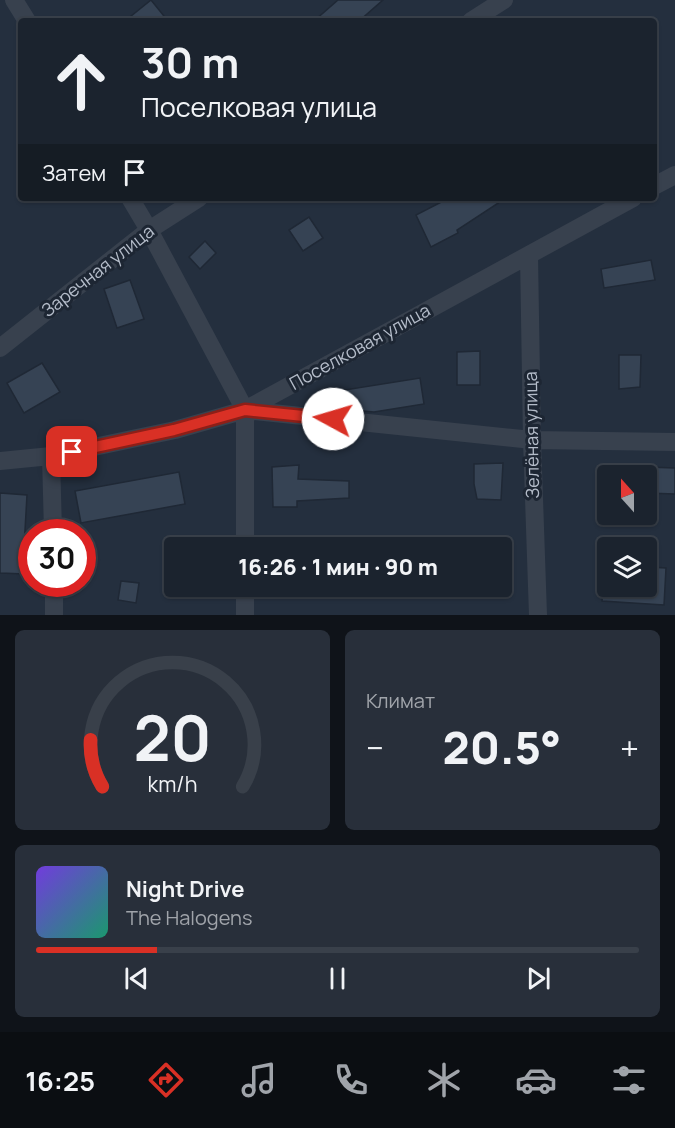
<!DOCTYPE html>
<html lang="ru">
<meta charset="utf-8">
<style>
:root{--surface:#1b232e;--page:#282f3a;--text:#f1f3f6;--muted:#a0a4aa;--line:#39404a;--accent:#d93025}
body{margin:0;font-family:Manrope,sans-serif;background:var(--page);color:var(--text);height:100vh;display:flex;flex-direction:column;font-size:22px;white-space:nowrap}
*{box-sizing:border-box;margin:0}
p{font-size:20px;color:var(--muted)}
.icon{flex:none;width:33px;height:33px;fill:none;stroke:currentColor;stroke-width:2;stroke-linecap:round;stroke-linejoin:round}
.map{position:relative;height:615px;overflow:hidden}
.details{display:flex;flex-direction:column;gap:15px;padding:15px;background:#0f1319;flex:1}
.details>*{flex:none}
.top-card{position:absolute;left:18px;top:18px;width:639px;height:183px;border-radius:6px;box-shadow:0 2px 4px #0004,0 0 0 2px var(--line);background:#1b232e;color:var(--text);overflow:hidden}
.needle{width:39px;rotate:339deg}
.tools{position:absolute;left:597px;top:465px;display:grid;gap:12px}
.tools a{display:grid;place-items:center;width:60px;height:60px;border-radius:6px;background:var(--surface);box-shadow:0 2px 4px #0004,0 0 0 2px var(--line);font-size:30px}
.speed{position:absolute;left:18px;top:519px;display:flex;gap:12px;font-size:30px;font-weight:700;text-align:center}
.speed>*{display:grid;place-content:center;width:78px;height:78px;border-radius:50%;background:var(--surface);box-shadow:0 2px 4px #0004,0 0 0 2px var(--line);line-height:1}
.speed .limit{border:9px solid #d22;background:#fff;color:#111}
.pin{position:absolute;display:grid;place-items:center;width:51px;height:51px;color:#fff;margin:-26px;border-radius:12px;box-shadow:0 3px 9px #0006}
.me{position:absolute;width:66px;margin:-33px;rotate:276deg;stroke-linejoin:round;filter:drop-shadow(0 0 4px #0008)}
.turn{display:flex;align-items:center;gap:21px;height:126px;padding:0 24px;font-size:27px}
.turn .icon{width:78px;height:78px;stroke-width:2.5}
.turn b{display:block;font-size:42px;line-height:51px}
.then{display:flex;align-items:center;height:57px;padding:0 24px;background:#0003;gap:12px;font-size:22px}
.big{font-size:45px;font-weight:800;line-height:1.1}
.details .tile{flex:1;display:flex;flex-direction:column;justify-content:center;gap:9px;min-width:0;padding:0 21px;border-radius:9px;background:var(--page)}
.details .dial{align-items:center;gap:0}
.dial svg{height:156px;overflow:visible;fill:none;stroke:var(--line);stroke-width:7;stroke-linecap:round;text-anchor:middle}
.dial text{fill:var(--text);stroke:none}
.song{display:flex;align-items:center;gap:18px}
.cover{width:72px;height:72px;border-radius:9px;background:linear-gradient(135deg,hsl(260 70% 55%),hsl(160 70% 35%))}
.played{height:6px;border-radius:3px;background:linear-gradient(90deg,var(--accent) 20%,var(--line) 20%)}
.keys{display:flex;justify-content:space-around;direction:ltr}
.heat{display:flex;justify-content:space-between;align-items:center;font-size:33px;direction:ltr}
.details .tiles{flex:1;display:grid;gap:15px;grid-template-columns:1fr 1fr}
.tile:last-child{grid-column:span 2}
.trip{position:absolute;left:164px;top:537px;width:348px;height:60px;border-radius:6px;background:var(--surface);box-shadow:0 2px 4px #0004,0 0 0 2px var(--line);font-weight:800;line-height:60px;text-align:center}
.dock{display:flex;height:96px;justify-content:space-around;align-items:center;background:#0b0e12;color:var(--muted)}
.dock .icon{width:42px;height:42px}
.dock .active{color:var(--accent)}
.dock b{font-size:27px;color:var(--text)}
.map>svg:first-child{display:block}
.building{fill:#364354;stroke:#1f2835;stroke-width:1.5}
.lines{fill:none;stroke-linecap:round;stroke-linejoin:round}
.minor{stroke:#38414e;stroke-width:18}
.route-casing{stroke:#8d1f18;stroke-width:15}
.route{stroke:#d93025;stroke-width:10}
.labels{text-anchor:middle;stroke-width:6;stroke-linejoin:round;paint-order:stroke}
.street-label{font-size:18px;fill:#b4bcc9;stroke:#1d2633}
</style>
<div class="map">
<svg width="675" height="615" viewBox="0 0 675 615">
<rect width="100%" height="100%" fill="#242f3e"/>
<path class="building" d="M151,0l17,21h-43z
M338,0h45l-24,21h-45z
M449,198h57l-49,32 1,3 -27,14 -15,-32z
M309,217l14,21 -20,13 -14,-21z
M205,241l11,12 -16,16 -11,-12z
M651,260l4,20 -51,8 -3,-19z
M130,280l14,39 -27,9 -13,-39z
M480,351v34h-23v-33z
M619,355h22l-1,32 -21,2z
M42,363l18,29 -36,21 -17,-30z
M420,378l4,26 -50,8 -53,-5 -2,-13z
M503,463l-2,37 -24,-1 -3,-15v-20z
M299,465l-1,14 51,2v17l-52,3v6h-24l-1,-40z
M646,467l29,1v26l-29,-1z
M179,472l6,32 -104,19 -6,-32z
M0,493l27,2 -3,53h2l-1,26 -25,-1z
M649,567l17,1 -2,37 -62,-4 1,-15h43z
M121,581l18,2 -3,20 -18,-3z"/>
<g class="lines">
<path class="minor" d="M14,0l13,21
M471,21l33,-21
M654,186l21,-11
M130,198l19,32 96,180v138
M529,255l3,185 6,175
M0,348l149,-118 50,-32
M245,410l287,30 143,2
M51,456l2,76
M0,461l51,-5 124,-26 70,-20 388,-212
M54,584v31
M245,615v-29"/>
</g>
<g class="lines">
<defs>
<path id="route" d="M72,452l102,-22 71,-20 88,9"/>
</defs>
<use href="#route" class="route-casing"/>
<use href="#route" class="route"/>
</g>
<g class="labels">
<g class="street-label">
<text transform="translate(98 271) rotate(-38)" y="6">Заречная улица</text>
<text transform="translate(360 347) rotate(-29)" y="6">Поселковая улица</text>
<text transform="translate(532 435) rotate(-91)" y="6">Зелёная улица</text>
</g>
</g>
</svg>
<div class="tools">
<a><svg class="needle" viewBox="-14 -14 28 28"><path d="M0-13l5 13h-10z" fill="#e53935"/><path d="M0 13l5-13h-10z" fill="#a0a4aa"/></svg></a>
<a><svg class="icon" aria-label="layers" viewBox="0 0 24 24"><path d="M12 4l9 5-9 5-9-5zM3 14l9 5 9-5"/></svg></a>
</div>
<div class="speed"><div class="limit">30</div></div>
<div class="pin" style="left:72px;top:452px;background:#d93025"><svg class="icon" aria-label="arrive" viewBox="0 0 24 24"><path d="M6 21V4h12l-3 4 3 4H6"/></svg></div>
<svg class="me" style="left:333px;top:419px" viewBox="-20 -20 40 40"><circle r="19" fill="#fff"/><path d="M0-13L10 11 0 6-10 11z" fill="#d93025"/></svg>
<div class="trip">16:26 · 1 мин · 90 m</div>
<div class="top-card">
<div class="turn"><svg class="icon" aria-label="ahead" viewBox="0 0 24 24"><path d="M12 20V5M6 11l6-6 6 6"/></svg><div><b>30 m</b>Поселковая улица</div></div>
<div class="then">Затем<svg class="icon" aria-label="arrive" viewBox="0 0 24 24"><path d="M6 21V4h12l-3 4 3 4H6"/></svg></div>
</div>
</div>
<section class="details">
<div class="tiles">
<div class="tile dial"><svg viewBox="0 0 100 80">
<path d="M14 69A42 42 0 1 1 86 69"/>
<path d="M14 69A42 42 0 0 1 8 45" stroke="#d93025"/>
<text x="50" y="56" font-size="32" font-weight="700">20</text>
<text x="50" y="72" font-size="11">km/h</text>
</svg></div>
<div class="tile"><p>Климат</p>
<div class="heat"><a>−</a><b class="big">20.5°</b><a>+</a></div>
</div>
<div class="tile">
<div class="song"><i class="cover"></i><div><b>Night Drive</b><p>The Halogens</p></div></div>
<div class="played"></div>
<div class="keys"><svg class="icon" aria-label="previous" viewBox="0 0 24 24"><path d="M18 5L8 12l10 7zM5 5v14"/></svg><svg class="icon" aria-label="pause" viewBox="0 0 24 24"><path d="M8 5v14M16 5v14"/></svg><svg class="icon" aria-label="next" viewBox="0 0 24 24"><path d="M6 5l10 7-10 7zM19 5v14"/></svg></div>
</div>
</div>
</section>
<nav class="dock">
<b>16:25</b>
<svg class="icon active" aria-label="directions" viewBox="0 0 24 24"><path d="M12 3l9 9-9 9-9-9zM9 14v-3h6M13 9l2 2-2 2"/></svg>
<svg class="icon" aria-label="music" viewBox="0 0 24 24"><path d="M9 18V5l10-2v13"/><circle cx="6" cy="18" r="3"/><circle cx="16" cy="16" r="3"/></svg>
<svg class="icon" aria-label="phone" viewBox="0 0 24 24"><path d="M5 4h4l2 5-3 2q2 4 5 5l2-3 5 2v4C11 20 4 13 5 4z"/></svg>
<svg class="icon" aria-label="climate" viewBox="0 0 24 24"><path d="M12 3v18M4 7l16 10M4 17L20 7"/></svg>
<svg class="icon" aria-label="car" viewBox="0 0 24 24"><path d="M5 17H2v-5l4-1 3-4h7l3 4 3 1v5h-3M9 17h6M6 11h13"/><circle cx="7" cy="17" r="2"/><circle cx="17" cy="17" r="2"/></svg>
<svg class="icon" aria-label="filters" viewBox="0 0 24 24"><path d="M4 7h16M4 17h16"/><circle cx="9" cy="7" r="2"/><circle cx="15" cy="17" r="2"/></svg>
</nav>
